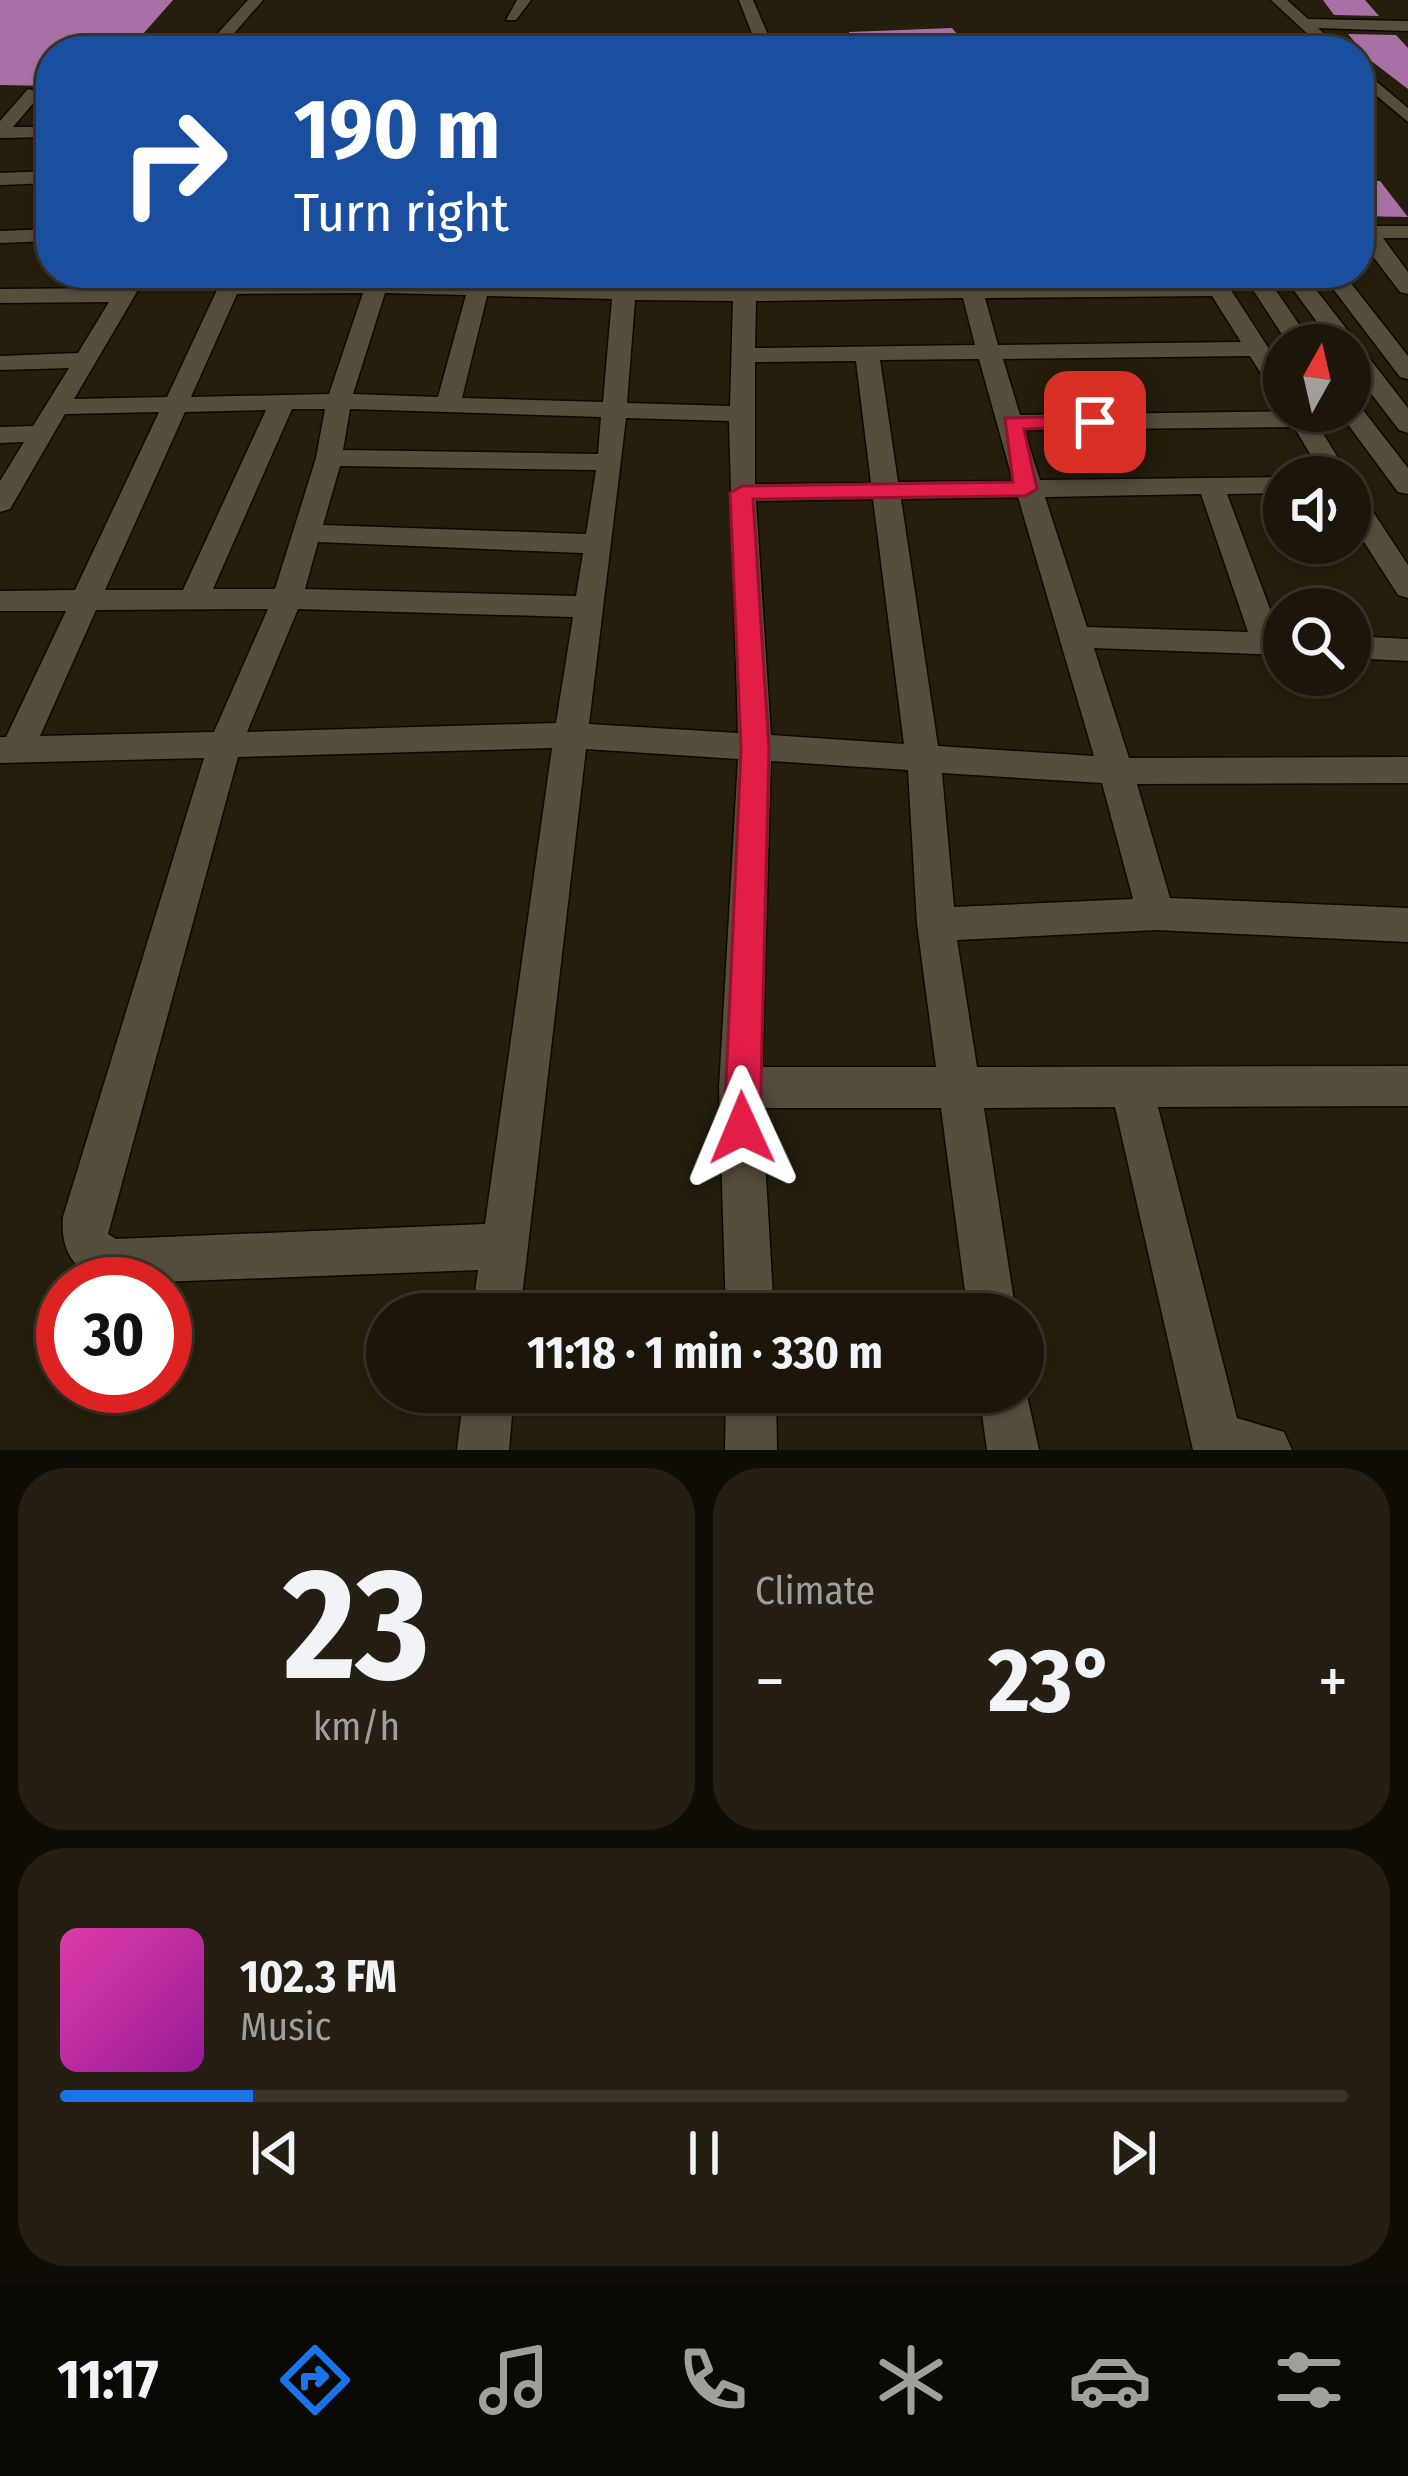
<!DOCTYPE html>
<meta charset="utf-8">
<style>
:root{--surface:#1c160a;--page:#251f13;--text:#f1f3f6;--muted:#a09f9c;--line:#3a352b;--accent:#1a73e8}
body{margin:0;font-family:"Fira Sans Condensed",sans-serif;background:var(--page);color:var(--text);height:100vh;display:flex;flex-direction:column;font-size:45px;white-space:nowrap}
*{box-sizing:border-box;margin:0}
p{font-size:39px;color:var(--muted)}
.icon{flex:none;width:66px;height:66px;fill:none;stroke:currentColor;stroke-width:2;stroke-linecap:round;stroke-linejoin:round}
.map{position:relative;height:1450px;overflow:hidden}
.drawer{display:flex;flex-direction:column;gap:18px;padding:18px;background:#0f0c06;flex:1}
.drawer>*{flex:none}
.top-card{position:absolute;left:36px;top:36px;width:1338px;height:252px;border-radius:48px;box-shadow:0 3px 9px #0004,0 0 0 3px var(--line);background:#1a4fa0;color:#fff;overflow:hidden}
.needle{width:78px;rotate:8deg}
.fabs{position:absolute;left:1263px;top:324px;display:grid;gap:24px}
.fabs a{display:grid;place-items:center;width:108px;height:108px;border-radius:50%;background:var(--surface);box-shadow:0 3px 9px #0004,0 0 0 3px var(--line);font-size:60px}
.speed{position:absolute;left:36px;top:1257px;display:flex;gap:24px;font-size:60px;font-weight:700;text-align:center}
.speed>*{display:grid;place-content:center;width:156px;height:156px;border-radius:50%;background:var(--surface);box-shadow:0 3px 9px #0004,0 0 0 3px var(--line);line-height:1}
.speed .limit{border:18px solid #d22;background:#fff;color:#111}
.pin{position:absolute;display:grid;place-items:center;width:102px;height:102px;color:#fff;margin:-51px;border-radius:24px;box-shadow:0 6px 18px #0006}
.me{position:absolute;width:132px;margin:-66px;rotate:359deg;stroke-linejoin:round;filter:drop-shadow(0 0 9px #0008)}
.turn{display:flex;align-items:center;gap:42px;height:252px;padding:0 60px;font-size:54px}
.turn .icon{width:156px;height:156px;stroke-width:2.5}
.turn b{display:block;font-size:84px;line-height:102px}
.big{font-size:90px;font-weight:700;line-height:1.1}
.drawer .card{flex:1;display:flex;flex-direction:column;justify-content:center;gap:18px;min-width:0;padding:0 42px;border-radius:48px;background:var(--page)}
.drawer .dial{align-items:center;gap:0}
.dial b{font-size:156px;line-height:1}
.song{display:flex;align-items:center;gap:36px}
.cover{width:144px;height:144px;border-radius:18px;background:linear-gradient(135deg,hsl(320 70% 55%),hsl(300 70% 35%))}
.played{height:12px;border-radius:6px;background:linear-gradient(90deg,var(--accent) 15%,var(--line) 15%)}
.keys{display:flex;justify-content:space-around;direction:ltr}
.heat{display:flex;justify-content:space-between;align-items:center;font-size:66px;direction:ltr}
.drawer .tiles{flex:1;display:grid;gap:18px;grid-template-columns:1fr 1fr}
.card:last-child{grid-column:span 2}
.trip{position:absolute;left:366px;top:1293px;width:678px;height:120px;border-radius:60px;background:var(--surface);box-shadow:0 3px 9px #0004,0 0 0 3px var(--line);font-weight:700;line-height:120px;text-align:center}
.menu{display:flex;height:192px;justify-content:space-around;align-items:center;background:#0b0904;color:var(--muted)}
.menu .icon{width:84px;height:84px}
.menu .current{color:var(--accent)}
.menu b{font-size:54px;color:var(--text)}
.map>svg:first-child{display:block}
.building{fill:#a771a6}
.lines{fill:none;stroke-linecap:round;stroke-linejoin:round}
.minor-casing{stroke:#0e0800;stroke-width:3}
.minor{fill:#564e3c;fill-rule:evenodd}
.route{fill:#e11d48;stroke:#92132f;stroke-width:3}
</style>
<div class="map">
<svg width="1408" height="1450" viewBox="0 0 1408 1450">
<rect width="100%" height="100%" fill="#251e0d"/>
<path class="building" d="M0,0h173l-45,51h-77v35l-51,-1z
M1323,0h42l14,16 -45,-1z
M952,28l18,22 -121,1v-19z
M1348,34l48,1 12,13v41l-38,-29z
M1359,181h21l28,36 -49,-1z"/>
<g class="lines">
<defs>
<path id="minor" d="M248,0h15l-39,45 3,6h-16l-1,-9z
M517,0h14l-15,20h-10z
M739,0h14l22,51 -292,-2 -8,-5 8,-5h271z
M1271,0h16l21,19 100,2v10l-90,-3 25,23h-17z
M1359,67l49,41v14l-49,-41z
M28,89l14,4 -29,34h38v10l-51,1v-17z
M51,171v12l-51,2v-12z
M1359,226h49v12h-25l25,34v22l-8,-2 -41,-54z
M51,229v12l-51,2v-12z
M126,273h22l-74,126 93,-2 58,-124h22l-4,8 124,-1 2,-7h22l-2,7 296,8h49v-15h22v15l204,-3 -4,-12h22l3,12 223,-2 -6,-10h22l64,99v26l-9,-2 -25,-40 -247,3 17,56 289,-4 41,66h-26l-30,-50 -270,3 16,50 244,-3h1l-1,16 -57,1 52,139h5v22l-190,-7 35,110 279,-1v26l-271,1 33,114 238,10v34l-252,-12 -199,10 20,127 431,-1v40l-250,1 79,311 47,14 8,18h-99l-78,-343 -131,1 32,206h-48l-27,-206h-179l12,206h-48l-7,-226 19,-329 -152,-10 -66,565h-48l6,-44 -372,14c-31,-13 -46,-32 -43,-67l141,-459 -204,5v-26h6l60,-126h-66v-20l75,-1 84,-178 -94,2 -55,95 -10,3v-31l24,-39 -24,1v-16l33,-1 36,-58 -69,2v-14l78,-3 31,-51 -109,1v-14l117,-1zM363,293l-34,101 -138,3 46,-103zM385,293l81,2 -28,102 -85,-3zM487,296l125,3 -9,103 -141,-4zM1212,296l29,46 -243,3 -13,-47zM963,298l12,47 -220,3 1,-47zM635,300l98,1 -3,105 -103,-3zM979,359l34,122 -115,1 -18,-122zM856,361l15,122 -116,1v-122zM292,409h33l-9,49 -41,131h-62zM350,409l251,8 -3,37 -255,-4zM266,410l-83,180h-78l80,-178zM626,418l103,3 9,312 -149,-9zM340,466l256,4 -10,64 -263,-9zM1201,494l47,138 -161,-5 -42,-130zM1018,497l76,259 -156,-10 -37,-247zM873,499l31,245 -133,-9 -15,-234zM318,542l265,11 -7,43 -271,-7zM268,609l-54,123 -174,4 56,-126zM298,609l275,8 -17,106 -309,9zM552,748l-67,476 -369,15 -8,-5 130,-477zM771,761l137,9 9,154 19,143h-174zM942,773l160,10 31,116 -179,8z
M1242,273h22l49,72h-24z
M1281,273h22l105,135v25l-9,-3 -49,-64v-21h-16z
M1321,273h22l65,83v23l-8,-2z
M1350,403l9,2 49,63v26l-10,-2 -60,-81h12z
M1350,490l10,2 48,73v33l-10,-3 -48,-75z
M1350,636l58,3v22l-58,-3z
M1023,1377l16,73h-52l-8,-58h44z
M464,1392h50l-5,58h-52z
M726,1392h50l1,58h-52z"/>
</defs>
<use href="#minor" class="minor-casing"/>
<use href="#minor" class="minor"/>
</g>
<path class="route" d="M1095,416l8,1v9l-79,3 13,60 -12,7 -272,3 16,250 -9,379 -5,13 -13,5 -12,-5 -6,-13 17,-379 -11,-256 12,-7 271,-4 -8,-64z"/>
</svg>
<div class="fabs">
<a><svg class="needle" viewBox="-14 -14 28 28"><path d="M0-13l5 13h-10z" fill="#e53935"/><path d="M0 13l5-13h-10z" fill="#a09f9c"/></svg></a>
<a><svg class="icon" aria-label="sound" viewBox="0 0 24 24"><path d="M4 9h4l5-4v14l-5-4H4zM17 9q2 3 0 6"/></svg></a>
<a><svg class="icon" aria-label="search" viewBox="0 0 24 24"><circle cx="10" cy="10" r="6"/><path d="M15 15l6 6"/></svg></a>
</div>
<div class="speed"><div class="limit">30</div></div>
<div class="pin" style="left:1095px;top:422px;background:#d93025"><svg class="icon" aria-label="arrive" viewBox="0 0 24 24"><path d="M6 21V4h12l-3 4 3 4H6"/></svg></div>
<svg class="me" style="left:742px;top:1128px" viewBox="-20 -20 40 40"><path d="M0-17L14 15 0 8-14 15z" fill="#e11d48" stroke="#fff" stroke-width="4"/></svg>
<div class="trip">11:18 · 1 min · 330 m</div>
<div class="top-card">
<div class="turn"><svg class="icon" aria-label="right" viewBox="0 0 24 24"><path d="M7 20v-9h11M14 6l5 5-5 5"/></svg><div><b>190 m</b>Turn right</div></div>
</div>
</div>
<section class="drawer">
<div class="tiles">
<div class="card dial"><b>23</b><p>km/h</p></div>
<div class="card"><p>Climate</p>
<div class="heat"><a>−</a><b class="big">23°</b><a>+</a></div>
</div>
<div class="card">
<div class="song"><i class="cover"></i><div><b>102.3 FM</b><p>Music</p></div></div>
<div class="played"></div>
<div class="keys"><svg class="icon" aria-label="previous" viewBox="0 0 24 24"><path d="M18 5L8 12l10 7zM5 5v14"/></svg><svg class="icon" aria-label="pause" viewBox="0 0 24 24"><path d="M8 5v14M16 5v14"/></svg><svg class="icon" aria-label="next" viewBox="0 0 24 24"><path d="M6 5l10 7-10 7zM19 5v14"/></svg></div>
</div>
</div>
</section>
<nav class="menu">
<b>11:17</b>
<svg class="icon current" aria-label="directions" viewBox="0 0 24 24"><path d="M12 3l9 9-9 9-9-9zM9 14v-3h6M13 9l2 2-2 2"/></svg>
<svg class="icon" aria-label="music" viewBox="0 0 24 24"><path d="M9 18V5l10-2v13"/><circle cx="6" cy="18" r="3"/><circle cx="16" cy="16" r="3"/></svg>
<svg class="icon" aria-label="phone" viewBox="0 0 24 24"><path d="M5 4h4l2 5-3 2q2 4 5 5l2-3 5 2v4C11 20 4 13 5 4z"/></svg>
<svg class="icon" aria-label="climate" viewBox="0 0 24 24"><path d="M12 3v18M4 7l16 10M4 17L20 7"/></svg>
<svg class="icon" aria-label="car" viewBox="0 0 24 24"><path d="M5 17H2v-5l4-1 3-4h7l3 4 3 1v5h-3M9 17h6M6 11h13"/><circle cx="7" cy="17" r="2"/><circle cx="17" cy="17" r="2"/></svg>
<svg class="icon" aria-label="filters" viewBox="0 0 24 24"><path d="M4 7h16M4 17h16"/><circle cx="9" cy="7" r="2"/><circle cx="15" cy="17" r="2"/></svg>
</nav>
